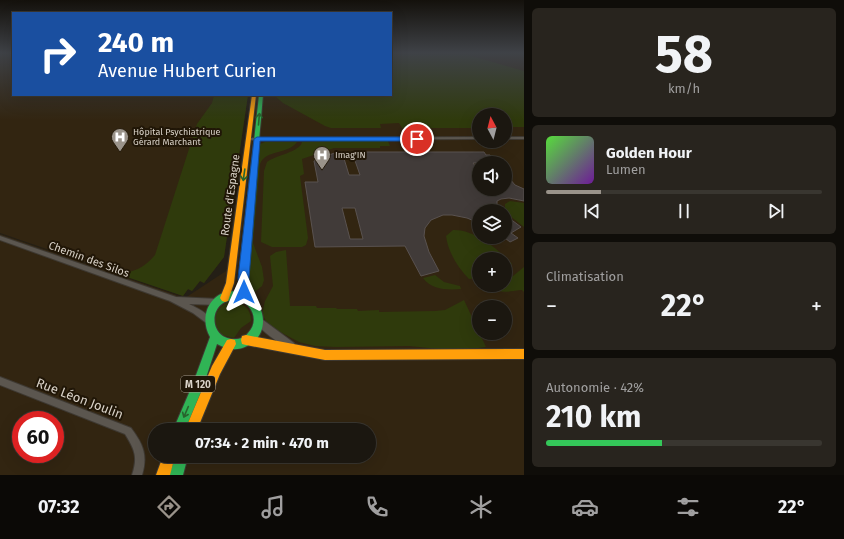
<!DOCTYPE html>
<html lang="fr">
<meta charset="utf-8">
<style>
:root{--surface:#1b1710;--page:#28241e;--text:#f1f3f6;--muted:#a09f9f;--line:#393630;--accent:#9a938a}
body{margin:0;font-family:"Fira Sans",sans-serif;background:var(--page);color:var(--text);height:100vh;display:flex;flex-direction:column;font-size:15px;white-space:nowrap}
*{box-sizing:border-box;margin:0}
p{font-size:13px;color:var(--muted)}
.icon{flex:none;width:22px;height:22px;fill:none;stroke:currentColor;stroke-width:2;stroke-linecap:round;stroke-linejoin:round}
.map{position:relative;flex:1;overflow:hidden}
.side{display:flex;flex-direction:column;gap:8px;padding:8px;background:#0f0d09;width:320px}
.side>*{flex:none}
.top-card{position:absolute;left:12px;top:12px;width:380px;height:84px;border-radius:0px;box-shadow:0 4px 16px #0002,0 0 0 1px var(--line);background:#1a4fa0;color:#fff;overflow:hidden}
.needle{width:26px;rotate:353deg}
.controls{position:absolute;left:472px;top:108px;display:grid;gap:8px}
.controls a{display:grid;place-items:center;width:40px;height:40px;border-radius:50%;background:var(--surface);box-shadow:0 4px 16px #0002,0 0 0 1px var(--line);font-size:20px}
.speed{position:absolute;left:12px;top:411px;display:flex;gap:8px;font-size:20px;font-weight:700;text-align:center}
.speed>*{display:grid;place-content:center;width:52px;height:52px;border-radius:50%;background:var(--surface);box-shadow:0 4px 16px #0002,0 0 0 1px var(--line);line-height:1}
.speed .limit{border:6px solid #d22;background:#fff;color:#111}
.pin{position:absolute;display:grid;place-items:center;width:34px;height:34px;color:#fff;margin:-17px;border:2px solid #fff;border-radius:50%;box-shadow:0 1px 4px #0007}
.me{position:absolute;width:44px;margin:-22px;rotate:0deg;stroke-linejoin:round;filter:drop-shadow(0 0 3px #0008)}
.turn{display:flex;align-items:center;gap:14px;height:84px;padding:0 20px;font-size:18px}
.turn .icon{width:52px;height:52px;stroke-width:2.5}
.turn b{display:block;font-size:28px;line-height:34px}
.big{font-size:30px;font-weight:700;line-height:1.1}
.side .widget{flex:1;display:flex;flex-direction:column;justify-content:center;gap:6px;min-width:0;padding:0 14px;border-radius:6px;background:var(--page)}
.side .dial{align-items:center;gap:0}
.dial b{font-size:52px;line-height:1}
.song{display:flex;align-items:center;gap:12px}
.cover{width:48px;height:48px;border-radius:6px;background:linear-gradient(135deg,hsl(110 70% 55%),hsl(280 70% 35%))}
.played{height:4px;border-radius:2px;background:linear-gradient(90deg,var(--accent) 20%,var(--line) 20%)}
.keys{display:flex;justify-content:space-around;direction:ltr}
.heat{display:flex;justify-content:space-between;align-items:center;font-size:22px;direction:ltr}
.charge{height:6px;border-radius:3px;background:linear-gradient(90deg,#34c759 42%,var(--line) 0)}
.trip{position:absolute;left:148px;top:423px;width:228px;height:40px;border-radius:20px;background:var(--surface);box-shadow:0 4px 16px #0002,0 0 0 1px var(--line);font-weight:700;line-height:40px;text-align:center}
.tabs{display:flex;height:64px;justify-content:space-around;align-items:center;background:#0b0906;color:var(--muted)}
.tabs .icon{width:28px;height:28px}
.tabs .on{color:var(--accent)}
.tabs b{font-size:18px;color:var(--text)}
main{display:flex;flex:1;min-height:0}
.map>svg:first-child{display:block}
.built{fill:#322511;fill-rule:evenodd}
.green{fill:#2f3a0c}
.building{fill:#413b39;stroke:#595250;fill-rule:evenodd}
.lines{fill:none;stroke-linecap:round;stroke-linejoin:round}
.street-casing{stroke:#3e3932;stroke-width:2}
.fast-casing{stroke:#3e3932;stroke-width:2}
.slow-casing{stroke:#3e3932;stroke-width:2}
.street{fill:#5b564f;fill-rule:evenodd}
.fast{fill:#30b455;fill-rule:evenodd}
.slow{fill:#ff9f0a;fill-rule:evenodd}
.oneway{stroke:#28652e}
.route{fill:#1a73e8;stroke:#114b97}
.labels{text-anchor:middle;stroke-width:4;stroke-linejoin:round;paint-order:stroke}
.far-poi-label{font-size:9px;fill:#d9d2c8;stroke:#201607;text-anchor:start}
.shield{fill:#201607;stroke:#a29a8e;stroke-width:1}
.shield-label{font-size:10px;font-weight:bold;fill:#d9d2c8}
.street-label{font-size:11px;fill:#d9d2c8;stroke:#201607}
.near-street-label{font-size:13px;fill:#d9d2c8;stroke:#201607}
</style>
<main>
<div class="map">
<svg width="524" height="475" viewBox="0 0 524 475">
<rect width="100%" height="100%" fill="#241f16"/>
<path class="built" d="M0,53h13v42h235l-24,162 -20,26 -4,-2 -8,10 -4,-2 -5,7 -183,-63z
M391,53h133v422h-524v-241l185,64 41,-27 25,-176h140zM479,115h26v26h-26zM479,163h26v26h-26zM479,211h26v26h-26zM479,259h26v26h-26zM479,307h26v26h-26zM21,420h34v34h-34zM155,430h214v26h-214z"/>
<path class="green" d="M391,53h70l63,18v56h-19v-12h-26v13h-77l-3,-5 -19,1 1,4h-50l-6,-2 -42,-23 -7,-6v-2h115z
M214,95h34l-24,162 -20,26 -4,-2 -8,10 -4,-2 -5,7 -65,-22c16,-2 26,-6 37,-19l42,-131 15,-21z
M366,140l22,1 2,5h-10v2h-46l-32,11 2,15 -4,2 8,62 -2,7 -4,2h-30l-11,-5 3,-71 3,-9c9,-7 33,-10 35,-20z
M265,142h32c-9,13 -31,7 -37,22l-7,79 9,24 2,13 -2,6 -11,9 -4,-11 13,-140z
M510,201l14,2v24l-14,-11 -5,-6v-6z
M453,230c21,-1 45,19 59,34l-7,5v-10h-26v19l-10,1c-11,-11 -21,-27 -23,-43z
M286,250l4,56h26l1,2h19l1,1h20l1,2 21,-1v2l56,-1 10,-1 19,-10 22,47 -16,2 -21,1 -40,-4 -73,1 -21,-1 -16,-4 -30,-16 -7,-12 3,-13 8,-15 -3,-30 6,-4z
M524,267v25l-2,-2c-11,1 -26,5 -33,-5h16v-6l8,-3z
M435,275l9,7 16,4 1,3c-14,1 -29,1 -38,-11z
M228,302c14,-1 23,5 23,19l-10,7 -7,10 -13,-3 -7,-9c1,-12 3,-19 14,-24z"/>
<path class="building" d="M337,152h5l7,23h11l-8,-23h132l2,3h4l7,8h-24l6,8v18h26v-16l10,12 9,4v12l-15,-3 -8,1 -4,2v3l3,7h-21v12l-12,-5 -15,-3h-9l-12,5 -6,8 -1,8 5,16 10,19 -18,5 -16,-30 -90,1 -10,-65h13l-4,-21zM342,208h13l8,31h-13z
M505,215l16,12 -10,6 7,5 -8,4 -5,-4z"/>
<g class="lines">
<defs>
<path id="street" d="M479,137v2l-230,1 -2,-1 2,-1z
M505,137h19v2h-19z
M0,236l176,61 42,2 2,1 2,2 -2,2 -2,1 -29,-1c8,4 19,9 24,17l-1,3 -3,1 -16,-12 -23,-12 -170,-61z
M259,317l35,26 1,3 -1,3 -3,1 -3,-1c-9,-7 -27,-17 -33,-28l1,-3z
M0,377l131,51c12,16 17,27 11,47h-10c6,-18 3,-25 -7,-41l-125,-49z"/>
<path id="fast" d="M259,95h4l-16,183c1,5 1,14 4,18 2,4 6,6 8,10 8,14 4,33 -12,40 -10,5 -19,4 -30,-2l-14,43 -18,43h-12l19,-44 18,-49c-13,-23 3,-51 31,-45l-2,-14zM236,300c16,2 24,21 12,33 -3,4 -8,6 -13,6 -27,1 -28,-40 1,-39z
M176,456h12l-5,19h-14z"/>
<path id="slow" d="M252,95h4l-22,188 -6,18 -3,1 -3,-1 -2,-3 6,-15z
M246,335l79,15 199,-1v10l-199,1 -79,-15 -4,-1 -1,-4 1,-4z
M231,339l4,1 1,4 -16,30 -23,56h-12l27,-64 15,-26z
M163,456h12l-5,19h-14z"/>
</defs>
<use href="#street" class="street-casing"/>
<use href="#fast" class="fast-casing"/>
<use href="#slow" class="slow-casing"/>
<use href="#street" class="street"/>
<use href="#fast" class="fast"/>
<use href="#slow" class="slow"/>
</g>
<defs><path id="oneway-shaft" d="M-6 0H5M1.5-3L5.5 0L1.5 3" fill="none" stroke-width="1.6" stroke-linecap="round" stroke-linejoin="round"/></defs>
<g class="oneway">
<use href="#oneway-shaft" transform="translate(259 119) rotate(-85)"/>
<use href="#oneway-shaft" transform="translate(244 175) rotate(98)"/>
<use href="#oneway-shaft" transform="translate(186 412) rotate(113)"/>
</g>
<linearGradient id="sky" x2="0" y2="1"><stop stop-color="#14110c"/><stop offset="0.44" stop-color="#3f4247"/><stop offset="1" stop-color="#3f4247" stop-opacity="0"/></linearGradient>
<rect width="524" height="120" fill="url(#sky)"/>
<path class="route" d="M257,137h160l3,2 -3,2h-157l-11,137v14l-1,3 -4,1 -4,-1 -2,-17 16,-139z"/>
<defs>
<symbol id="hospital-pin" viewBox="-11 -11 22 30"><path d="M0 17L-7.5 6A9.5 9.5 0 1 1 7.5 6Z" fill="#9a938a" stroke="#201607"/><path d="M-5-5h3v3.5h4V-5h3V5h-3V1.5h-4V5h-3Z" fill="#fff"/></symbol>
</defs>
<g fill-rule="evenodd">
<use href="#hospital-pin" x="110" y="127" width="20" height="27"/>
<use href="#hospital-pin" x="312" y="145" width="20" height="27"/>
</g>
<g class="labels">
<g class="far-poi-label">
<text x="133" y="135">Hôpital Psychiatrique<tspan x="133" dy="10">Gérard Marchant</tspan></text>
<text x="335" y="158">Imag'IN</text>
</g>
<rect class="shield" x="181" y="376" width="34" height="16" rx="3"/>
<g class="shield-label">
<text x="198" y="388">M 120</text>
</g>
<g class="street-label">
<text transform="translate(230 195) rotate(-82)" y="4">Route d'Espagne</text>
<text transform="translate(89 259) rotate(20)" y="4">Chemin des Silos</text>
</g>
<g class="near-street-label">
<text transform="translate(80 398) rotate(21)" y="5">Rue Léon Joulin</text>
</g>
</g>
</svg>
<div class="controls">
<a><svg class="needle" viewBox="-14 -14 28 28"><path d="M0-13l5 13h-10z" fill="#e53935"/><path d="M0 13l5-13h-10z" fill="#a09f9f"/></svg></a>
<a><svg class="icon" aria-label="sound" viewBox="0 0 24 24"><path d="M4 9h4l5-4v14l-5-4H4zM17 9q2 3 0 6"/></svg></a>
<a><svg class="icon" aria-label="layers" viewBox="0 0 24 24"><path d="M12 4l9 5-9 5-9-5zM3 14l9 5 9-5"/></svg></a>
<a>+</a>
<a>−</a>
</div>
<div class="speed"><div class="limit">60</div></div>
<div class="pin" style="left:417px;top:139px;background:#d93025"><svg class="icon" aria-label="arrive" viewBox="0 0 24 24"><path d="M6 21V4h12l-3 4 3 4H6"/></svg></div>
<svg class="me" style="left:244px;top:292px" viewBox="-20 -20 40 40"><path d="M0-17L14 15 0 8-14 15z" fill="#1a73e8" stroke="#fff" stroke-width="4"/></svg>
<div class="trip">07:34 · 2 min · 470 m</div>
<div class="top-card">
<div class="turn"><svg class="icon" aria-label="right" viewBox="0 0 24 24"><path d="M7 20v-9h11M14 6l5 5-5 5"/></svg><div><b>240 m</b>Avenue Hubert Curien</div></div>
</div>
</div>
<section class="side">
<div class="widget dial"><b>58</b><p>km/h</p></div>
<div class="widget">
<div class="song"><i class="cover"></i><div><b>Golden Hour</b><p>Lumen</p></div></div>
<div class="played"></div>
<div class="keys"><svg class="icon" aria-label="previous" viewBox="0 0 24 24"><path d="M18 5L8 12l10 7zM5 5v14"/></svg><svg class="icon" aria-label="pause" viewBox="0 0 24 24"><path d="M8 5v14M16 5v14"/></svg><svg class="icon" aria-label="next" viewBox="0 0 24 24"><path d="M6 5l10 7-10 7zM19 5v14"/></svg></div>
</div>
<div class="widget"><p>Climatisation</p>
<div class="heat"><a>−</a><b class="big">22°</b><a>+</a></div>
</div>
<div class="widget"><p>Autonomie · 42%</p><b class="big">210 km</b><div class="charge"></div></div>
</section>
</main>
<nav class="tabs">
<b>07:32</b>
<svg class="icon on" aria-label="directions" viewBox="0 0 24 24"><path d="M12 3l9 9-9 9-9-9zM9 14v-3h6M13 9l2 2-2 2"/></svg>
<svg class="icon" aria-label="music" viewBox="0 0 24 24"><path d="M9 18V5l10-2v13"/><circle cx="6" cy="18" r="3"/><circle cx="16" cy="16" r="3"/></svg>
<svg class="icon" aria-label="phone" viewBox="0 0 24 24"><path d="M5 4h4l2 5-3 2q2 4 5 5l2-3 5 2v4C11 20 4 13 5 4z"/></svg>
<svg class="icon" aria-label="climate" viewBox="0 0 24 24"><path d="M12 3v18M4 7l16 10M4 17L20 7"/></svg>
<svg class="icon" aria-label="car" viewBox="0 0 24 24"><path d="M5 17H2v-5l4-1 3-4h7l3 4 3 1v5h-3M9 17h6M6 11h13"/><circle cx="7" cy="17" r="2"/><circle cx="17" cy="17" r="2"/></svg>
<svg class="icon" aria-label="filters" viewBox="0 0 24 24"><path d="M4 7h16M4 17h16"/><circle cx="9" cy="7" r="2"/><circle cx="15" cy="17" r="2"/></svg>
<b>22°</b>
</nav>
